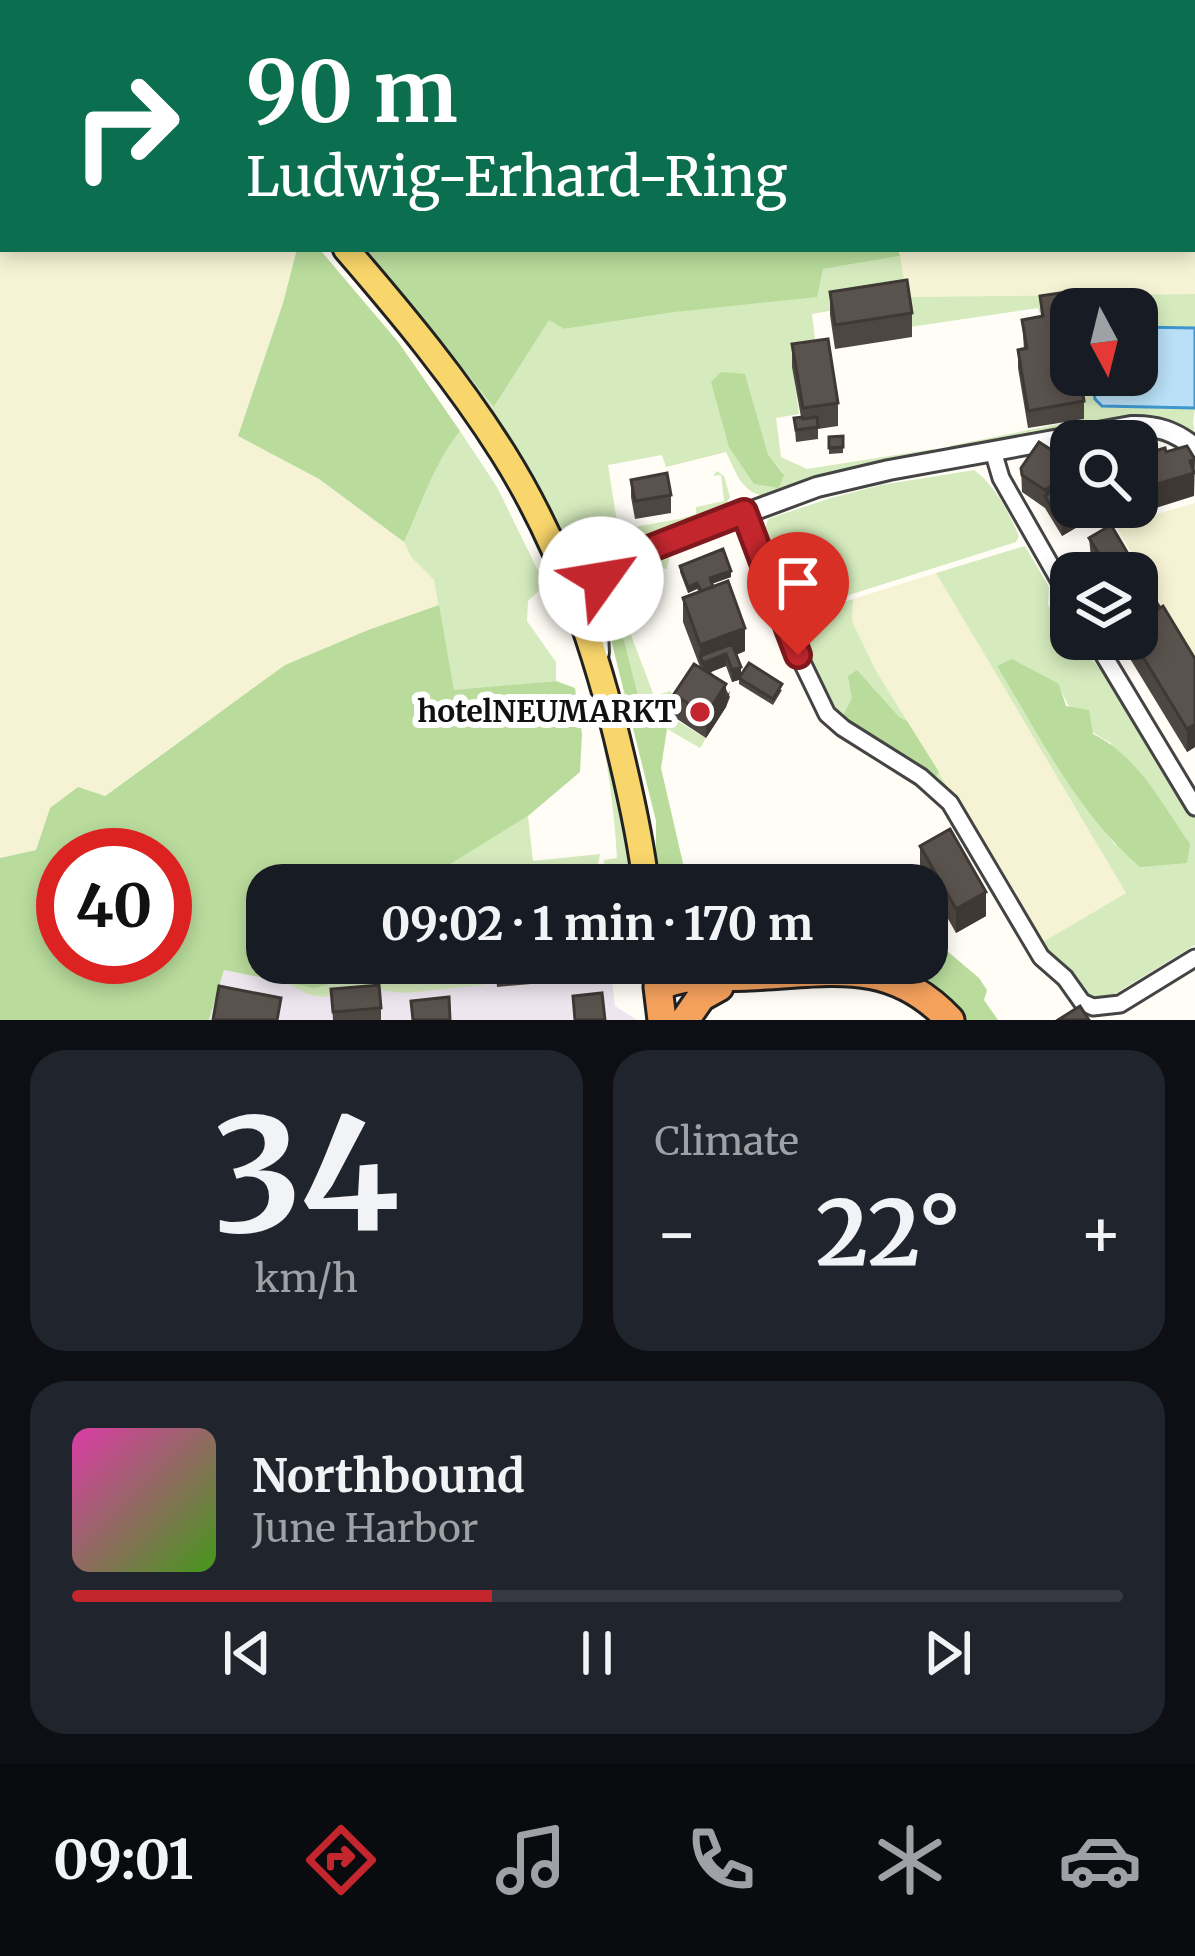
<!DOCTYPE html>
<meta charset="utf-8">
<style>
:root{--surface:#171b24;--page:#20242c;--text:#f1f3f6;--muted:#9ea1a6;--line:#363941;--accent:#c4262e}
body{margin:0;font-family:Merriweather,serif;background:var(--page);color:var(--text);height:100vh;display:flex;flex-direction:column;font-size:45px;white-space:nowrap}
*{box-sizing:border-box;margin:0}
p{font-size:39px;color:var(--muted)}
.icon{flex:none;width:66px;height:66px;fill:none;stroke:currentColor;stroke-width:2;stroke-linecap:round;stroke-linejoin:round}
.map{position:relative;height:1020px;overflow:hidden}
.details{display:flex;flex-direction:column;gap:30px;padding:30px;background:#0d0f14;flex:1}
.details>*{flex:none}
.hud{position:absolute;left:0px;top:0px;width:1197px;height:252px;box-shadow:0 6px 18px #0003;background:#0b6e4f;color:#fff;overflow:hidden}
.needle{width:78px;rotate:173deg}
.controls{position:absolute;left:1050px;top:288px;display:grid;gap:24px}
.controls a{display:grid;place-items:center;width:108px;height:108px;border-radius:24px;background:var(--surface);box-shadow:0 6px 18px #0003;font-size:60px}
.speed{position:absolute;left:36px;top:828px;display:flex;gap:24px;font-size:60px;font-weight:700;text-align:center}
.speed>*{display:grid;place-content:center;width:156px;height:156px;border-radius:50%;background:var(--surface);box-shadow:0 6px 18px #0003;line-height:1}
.speed .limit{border:18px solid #d22;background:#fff;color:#111}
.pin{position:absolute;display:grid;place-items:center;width:102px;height:102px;color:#fff;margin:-123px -51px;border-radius:50% 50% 50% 0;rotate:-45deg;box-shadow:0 0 12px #0007}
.pin .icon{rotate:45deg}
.me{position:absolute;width:132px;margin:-66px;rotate:58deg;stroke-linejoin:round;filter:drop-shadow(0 0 9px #0008)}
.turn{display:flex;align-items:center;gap:42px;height:252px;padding:0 48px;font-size:54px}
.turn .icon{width:156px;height:156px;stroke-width:2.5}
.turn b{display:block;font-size:84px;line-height:102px}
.big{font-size:90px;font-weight:700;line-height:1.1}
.details .tile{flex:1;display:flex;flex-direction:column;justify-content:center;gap:18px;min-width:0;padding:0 42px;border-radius:36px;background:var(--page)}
.details .dial{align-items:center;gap:0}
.dial b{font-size:156px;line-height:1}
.song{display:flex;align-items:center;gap:36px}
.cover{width:144px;height:144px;border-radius:18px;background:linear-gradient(135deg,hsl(320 70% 55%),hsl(100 70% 35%))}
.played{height:12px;border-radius:6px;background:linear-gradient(90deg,var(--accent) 40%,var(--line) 40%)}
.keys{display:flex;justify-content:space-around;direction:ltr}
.heat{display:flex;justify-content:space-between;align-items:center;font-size:66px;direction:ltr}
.details .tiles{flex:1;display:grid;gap:30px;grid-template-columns:1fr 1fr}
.tile:last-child{grid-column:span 2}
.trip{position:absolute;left:246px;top:864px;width:702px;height:120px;border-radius:36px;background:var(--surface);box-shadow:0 6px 18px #0003;font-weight:700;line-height:120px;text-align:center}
.dock{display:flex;height:192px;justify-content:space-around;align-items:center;background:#090b0e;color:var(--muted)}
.dock .icon{width:84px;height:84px}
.dock .selected{color:var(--accent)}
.dock b{font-size:54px;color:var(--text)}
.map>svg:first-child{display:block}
.industrial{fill:#eee6ef}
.farmland{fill:#f6f3d4}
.green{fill:#d5ebbd;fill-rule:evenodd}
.forest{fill:#b9dc9c;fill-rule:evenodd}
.water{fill:#b9e0f7;stroke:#3f96cf;stroke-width:3}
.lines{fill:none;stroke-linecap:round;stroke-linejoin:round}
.minor-casing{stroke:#444;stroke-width:21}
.tertiary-casing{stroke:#444;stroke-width:24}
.primary-casing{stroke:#222;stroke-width:30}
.motorway-casing{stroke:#222;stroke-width:33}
.minor{stroke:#fff;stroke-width:15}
.tertiary{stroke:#fff;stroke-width:18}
.primary{stroke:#f9d66b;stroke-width:24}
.motorway{stroke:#f5a25d;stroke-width:27}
.wall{fill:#4d4742}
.shaded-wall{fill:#3f3936}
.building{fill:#5a524d;stroke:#3f3936;stroke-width:3}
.route-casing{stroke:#7f191e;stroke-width:30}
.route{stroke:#c4262e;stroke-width:21}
.poi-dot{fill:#c4262e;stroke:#fff;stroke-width:4.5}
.labels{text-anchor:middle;stroke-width:12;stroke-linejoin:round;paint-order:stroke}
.poi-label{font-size:30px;font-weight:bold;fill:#111;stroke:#fff;text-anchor:end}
</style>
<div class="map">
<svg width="1195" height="1020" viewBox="0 0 1195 1020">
<rect width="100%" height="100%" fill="#fffdf5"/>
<path class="industrial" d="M371,963h239l5,43 22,14h-428l15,-50 91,18 44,-11z"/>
<path class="farmland" d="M1143,0h52v294l-289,3 -8,-48h296v-246h-55z
M0,213h3v36h294l-14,54 -45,133 81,43 85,63 7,15 23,23 5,25 -71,25 -83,35 -181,131 -54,12 -14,42 -36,8z
M1195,503v162l-79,-139z
M936,573l190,320 -83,50 -168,-274 -23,-48 1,-22z"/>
<path class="green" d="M900,256l7,41 288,-3v34l-58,-1v-18h-66v27l-5,-26 -26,4 -2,-6 -128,19 -4,-29 -94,16 6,50 -25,4 6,46 -23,4 5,39 26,12 127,-20 -3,3 -167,44c-23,-4 -28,-24 -38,-44l-60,15 -4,-12 -54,10 9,57 6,7 56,-10 17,-5v-7l28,-6 -3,-26 -8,1 4,-5 7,5 6,21 -7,13 -9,5 -114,38 -12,-1 -23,-14 -48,-84 -47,-69 6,-1 19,22 54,-87 15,10 111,-17 148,-43zM745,374l23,80 16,20 -55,-27z
M1077,375h14l4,24 7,7 93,2 -2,14 2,16 -32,-16 -208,28 -6,-4 135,-27z
M460,431l37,56 48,98 -17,16 -1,20 29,41v19l-102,10 -20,-111 -23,-23 -7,-15c17,-37 31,-80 56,-111z
M974,470c20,14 35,43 45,66l-3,6 -208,66 -12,3 -4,-2c-9,-30 -35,-59 -24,-90l63,-21 50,-13z
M1025,546l24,41 -1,18 23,34 25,25 46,65 53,87v129l-90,55 -15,-2 -13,-17 -30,-25 -114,-177 -91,-61 -14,-14 -33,-79 1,-4 21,-10 36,-12 -1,22 23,48 168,273 83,-49 -190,-320zM998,666l61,18c9,28 26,46 52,59l5,103 -48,-65z
M665,551l5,4 -3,14 -7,-1 -21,10 -13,27 5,30 23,61 16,-5 3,4 -4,9 5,4 -5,8 37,22 -6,10 -33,-19 -29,-34 -28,-110 23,-20z
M562,604c36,36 64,225 71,281h-30l1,-25 13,-2c-5,-88 -22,-173 -55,-254z
M528,816l5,45 67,-7 -6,31h-178l2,-4z
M371,963h14l1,4 101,-4 2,15 -6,1v6l-77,8 -27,-3 -55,7 -14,-2 -32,-16c34,8 68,13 93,-16z"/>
<path class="forest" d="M564,0h579l-4,3h-586z
M297,249l24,2 78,92 61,88c-25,31 -39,74 -56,111l-85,-63 -81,-43 45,-133z
M365,249h533l2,7 -77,13 -6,28 -142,15 -111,17 -15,-9 -55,87z
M721,372l24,2 23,80 16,21 -5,13 -25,-4 -25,-37 -18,-65z
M610,585l28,110 29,34 -6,39 27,117h-30l-2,-15v-49l-51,-206z
M439,605l15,85 102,-9 19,7 7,46 -2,38 -52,44 -112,69h-149v78h104l-12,14 -45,11 -90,-18 -15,50h-209v-162l36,-8 14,-42 28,-21 27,9 180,-131 83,-35zM165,855v102h-102v-102z
M1012,659l47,25 7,22 23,4 4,24c45,22 69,70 97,110l-3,19 -47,4c-62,-53 -101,-132 -143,-201z
M857,670l42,47 8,4 32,51 -6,7 -91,-61 10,-20 -4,-22z
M927,938l6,1 46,39 8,12 -3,10 14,20h-32c-22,-28 -48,-46 -82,-57h43z"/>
<path class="water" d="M1137,327l58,1v80l-93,-2 -7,-7 -4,-24h46z"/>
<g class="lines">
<defs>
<path id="minor" d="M993,451l8,27 70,123
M744,512l54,142 29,60 16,14 78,49 29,26 91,154 24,21 17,24 11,5 27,-3 75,-46
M1094,639l101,168"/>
<path id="tertiary" d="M550,536l32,21 24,4
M569,584l9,-10 17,-8 36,-10 186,-69 72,-17 242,-44c25,-1 45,5 64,22
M599,653c-2,-45 -7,-61 28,-93"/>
<path id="primary" d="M132,0l3,3
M346,249c56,65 111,131 157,204 59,94 94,198 119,306 10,42 19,83 24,126"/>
<path id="motorway" d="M658,987c29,-15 60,-9 91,-11 78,-3 140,-21 201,44
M658,987l4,33
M685,1020l16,-23 18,-10"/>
</defs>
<use href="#minor" class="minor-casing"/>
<use href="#tertiary" class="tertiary-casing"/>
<use href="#primary" class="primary-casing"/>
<use href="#motorway" class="motorway-casing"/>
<use href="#minor" class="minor"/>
<use href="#tertiary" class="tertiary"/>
<use href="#primary" class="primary"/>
<use href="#motorway" class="motorway"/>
</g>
<path class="wall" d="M830,292l82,21v24l-77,12 -5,-34z
M1040,296l44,105v18l-56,9 -10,-60v-18l6,-1 -2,-29 19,-3z
M792,344l46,59v23l-20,3v10l-22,3 -2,-24 7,-1 -9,-50z
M843,436v17l-14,1v-17z
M1021,468l50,39 18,13 -27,16 -17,-28 -23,-16z
M631,480l40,15v18l-36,6 -4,-22z
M1111,525l49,83 3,-2 32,53v88l-8,5 -69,-113h19v-66h-54v-10l8,-5 -2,-20z
M680,566l51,11 -19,7 33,67 -9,4 5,21 41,14 -9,15 -34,-21v-4l-7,2 -6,-16 -15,6 15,17 4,8 -4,10 -20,31 -32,-21v-23l26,-27 -17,-45v-24l16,-6 -2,-3 -9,4 -8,-21z
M920,846l66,70 -30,17 -36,-64z
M395,963h55v8l-53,7z
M495,963h71v18l-69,6z
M331,989l50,19v12h-48z"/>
<path class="shaded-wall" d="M1195,459l-1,37 -70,22v-11h13v-17z
M1071,475v17l-26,4v-6z
M1089,508v12l-27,16v-12z
M731,571v6l-21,7v-6z
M697,583v6l-9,4v-6z
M745,628v23l-17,7 -2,-4v12l-23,9v-12l-3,-7v12v-23z
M741,667v12l-9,3v-12z
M726,684v13l4,-6 -4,16 -20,31v-23z
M1195,724v23l-8,5v-23z
M986,892v24l-30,17v-24z"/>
<path class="building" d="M907,280l5,33 -77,12 -5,-33z
M1067,292l4,26v57h9l4,26 -56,10 -10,-61 9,-2 -5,-28 21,-4 -3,-20z
M828,339l10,64 -35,5 -11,-64z
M802,417l1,2 14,-2 1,10 -22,3 -2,-12z
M843,436v11l-14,1v-11z
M1039,442l22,14 10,17 -26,17 -23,-15 -1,-7z
M1187,446l8,13 -5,2 4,12 -57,17v-40l3,-1 2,6 23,-7 1,4z
M667,473l4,22 -36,6 -4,-21z
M1071,480v27l18,1 -27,16 -17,-28z
M1111,525l49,83 -23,14v-49h-47l-7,-10 16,-9 -10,-16z
M723,549l8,22 -21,7 3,9 -12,4 -4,-8 -9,4 -8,-21z
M728,581l17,47 -45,17 -17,-47z
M1163,606l32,53v65l-8,5 -55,-90h5v-17z
M732,644l9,23 -9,3 -6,-16 -23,9 -3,-7z
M749,663l33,21 -9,15 -34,-21z
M694,664l32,20 -20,31 -32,-21z
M950,829l36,63 -30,17 -36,-63z
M496,963h70v1l-69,6z
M379,985l2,23 -48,4 -2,-23z
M219,986l62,12 -4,22h-64z
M602,993l3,27h-30l-2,-24z
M449,997l1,23h-37l-2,-19z
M1080,1006l9,14h-31z"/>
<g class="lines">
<defs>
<path id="route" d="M601,579l30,-23 113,-44 54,143"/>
</defs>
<use href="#route" class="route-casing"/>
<use href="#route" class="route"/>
</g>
<circle class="poi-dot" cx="700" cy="712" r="12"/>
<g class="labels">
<g class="poi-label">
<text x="676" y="722">hotelNEUMARKT</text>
</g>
</g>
</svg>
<div class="controls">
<a><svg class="needle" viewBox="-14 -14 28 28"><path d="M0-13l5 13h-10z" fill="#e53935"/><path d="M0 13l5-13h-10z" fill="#9ea1a6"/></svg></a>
<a><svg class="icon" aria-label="search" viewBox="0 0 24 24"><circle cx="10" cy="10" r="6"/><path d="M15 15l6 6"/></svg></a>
<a><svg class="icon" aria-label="layers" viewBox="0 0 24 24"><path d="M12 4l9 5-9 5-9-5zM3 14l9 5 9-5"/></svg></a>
</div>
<div class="speed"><div class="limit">40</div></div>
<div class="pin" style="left:798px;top:655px;background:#d93025"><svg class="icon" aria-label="arrive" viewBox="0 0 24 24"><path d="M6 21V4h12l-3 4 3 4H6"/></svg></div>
<svg class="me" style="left:601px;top:579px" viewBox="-20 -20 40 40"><circle r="19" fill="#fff"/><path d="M0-13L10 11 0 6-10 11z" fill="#c4262e"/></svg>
<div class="trip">09:02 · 1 min · 170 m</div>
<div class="hud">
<div class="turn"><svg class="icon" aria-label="right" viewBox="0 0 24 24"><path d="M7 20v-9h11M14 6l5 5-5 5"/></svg><div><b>90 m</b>Ludwig-Erhard-Ring</div></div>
</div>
</div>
<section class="details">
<div class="tiles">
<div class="tile dial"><b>34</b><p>km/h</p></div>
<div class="tile"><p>Climate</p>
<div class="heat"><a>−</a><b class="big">22°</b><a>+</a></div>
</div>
<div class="tile">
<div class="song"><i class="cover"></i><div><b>Northbound</b><p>June Harbor</p></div></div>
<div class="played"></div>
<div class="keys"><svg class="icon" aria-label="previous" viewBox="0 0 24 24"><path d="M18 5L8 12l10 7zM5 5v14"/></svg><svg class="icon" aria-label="pause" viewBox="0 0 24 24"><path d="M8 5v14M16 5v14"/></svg><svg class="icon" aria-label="next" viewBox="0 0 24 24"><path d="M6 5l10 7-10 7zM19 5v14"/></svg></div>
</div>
</div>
</section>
<nav class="dock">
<b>09:01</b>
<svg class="icon selected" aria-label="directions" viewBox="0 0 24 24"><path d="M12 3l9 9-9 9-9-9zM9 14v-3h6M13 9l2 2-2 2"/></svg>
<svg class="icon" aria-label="music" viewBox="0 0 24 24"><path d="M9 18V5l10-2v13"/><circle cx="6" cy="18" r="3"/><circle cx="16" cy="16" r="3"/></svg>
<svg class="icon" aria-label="phone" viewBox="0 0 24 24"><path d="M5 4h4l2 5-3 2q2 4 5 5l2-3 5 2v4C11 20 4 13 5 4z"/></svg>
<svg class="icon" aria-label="climate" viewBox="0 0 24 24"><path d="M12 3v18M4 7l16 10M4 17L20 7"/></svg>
<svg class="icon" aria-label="car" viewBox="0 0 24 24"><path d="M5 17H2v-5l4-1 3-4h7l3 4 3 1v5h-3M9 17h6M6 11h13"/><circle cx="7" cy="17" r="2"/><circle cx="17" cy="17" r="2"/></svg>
</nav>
